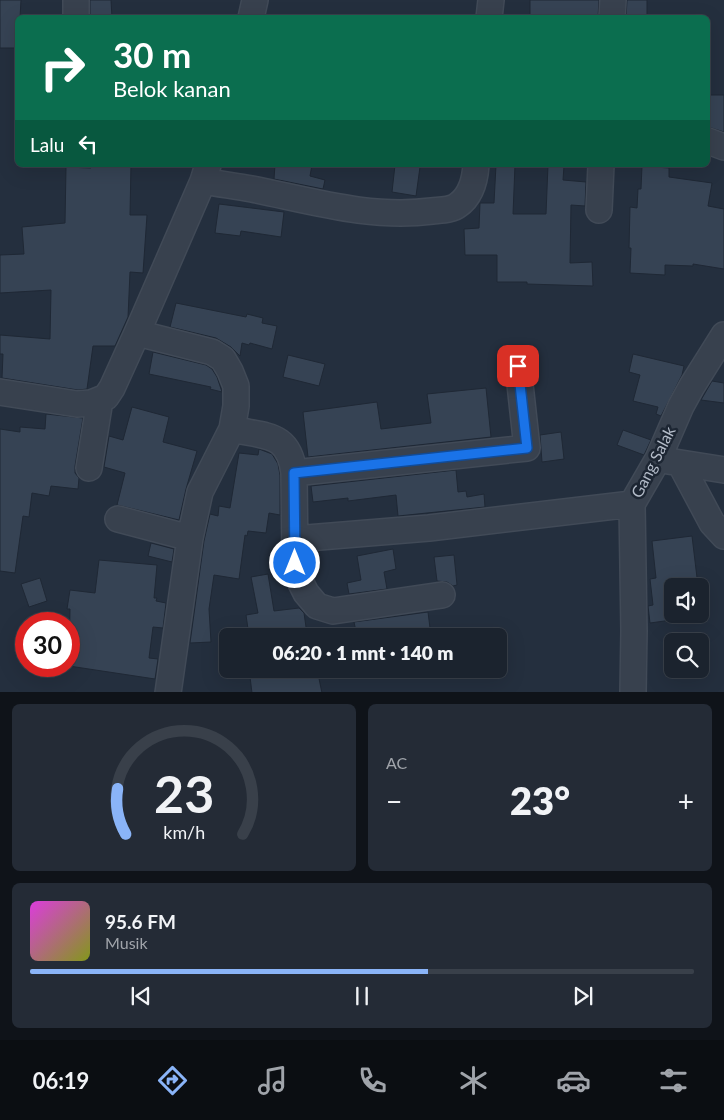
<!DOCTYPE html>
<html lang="id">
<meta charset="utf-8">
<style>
:root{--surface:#1b232e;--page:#242b36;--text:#f1f3f6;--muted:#a0a4aa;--line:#39404a;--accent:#8ab4f8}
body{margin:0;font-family:Lato,sans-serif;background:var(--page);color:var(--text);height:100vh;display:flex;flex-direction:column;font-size:19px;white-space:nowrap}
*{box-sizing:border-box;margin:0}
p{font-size:16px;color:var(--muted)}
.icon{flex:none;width:28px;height:28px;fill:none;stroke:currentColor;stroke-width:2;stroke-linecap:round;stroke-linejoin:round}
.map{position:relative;height:692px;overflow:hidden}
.panel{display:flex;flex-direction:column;gap:12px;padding:12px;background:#0f1319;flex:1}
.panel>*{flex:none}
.banner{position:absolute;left:15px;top:15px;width:695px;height:152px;border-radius:8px;box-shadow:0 5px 20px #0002,0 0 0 1px var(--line);background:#0b6e4f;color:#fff;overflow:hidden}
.controls{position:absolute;left:664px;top:578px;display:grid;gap:10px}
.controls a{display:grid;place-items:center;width:45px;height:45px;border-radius:8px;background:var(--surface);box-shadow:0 5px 20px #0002,0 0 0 1px var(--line);font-size:25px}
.speed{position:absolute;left:15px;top:612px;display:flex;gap:10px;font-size:25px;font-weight:700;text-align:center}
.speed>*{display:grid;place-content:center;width:65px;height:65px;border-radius:50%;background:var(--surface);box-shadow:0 5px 20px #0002,0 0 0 1px var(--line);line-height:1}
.speed .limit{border:8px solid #d22;background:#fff;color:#111}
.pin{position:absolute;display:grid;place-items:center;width:42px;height:42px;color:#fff;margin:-21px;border-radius:10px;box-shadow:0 2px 8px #0006}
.me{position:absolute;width:55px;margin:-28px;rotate:0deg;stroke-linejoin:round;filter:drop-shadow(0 0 4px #0008)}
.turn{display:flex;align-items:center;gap:18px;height:105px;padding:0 15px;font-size:22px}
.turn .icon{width:65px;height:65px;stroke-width:2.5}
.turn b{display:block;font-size:35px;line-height:42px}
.then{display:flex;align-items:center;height:48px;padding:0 15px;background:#0003;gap:10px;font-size:19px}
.big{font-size:38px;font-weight:800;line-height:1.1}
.panel .widget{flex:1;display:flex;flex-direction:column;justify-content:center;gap:8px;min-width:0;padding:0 18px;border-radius:8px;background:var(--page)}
.panel .dial{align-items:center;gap:0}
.dial svg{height:130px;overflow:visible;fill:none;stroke:var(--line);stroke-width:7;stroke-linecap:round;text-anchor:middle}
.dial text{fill:var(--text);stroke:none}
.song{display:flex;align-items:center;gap:15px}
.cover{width:60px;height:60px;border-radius:8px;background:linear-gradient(135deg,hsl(300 70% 55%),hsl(70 70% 35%))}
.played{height:5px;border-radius:2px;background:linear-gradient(90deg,var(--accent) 60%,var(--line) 60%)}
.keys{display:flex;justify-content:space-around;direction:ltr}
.heat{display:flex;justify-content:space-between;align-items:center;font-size:28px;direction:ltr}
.panel .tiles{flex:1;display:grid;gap:12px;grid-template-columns:1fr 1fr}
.widget:last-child{grid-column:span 2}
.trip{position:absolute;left:219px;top:628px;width:288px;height:50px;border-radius:8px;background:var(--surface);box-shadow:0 5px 20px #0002,0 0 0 1px var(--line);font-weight:800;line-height:50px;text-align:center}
.dock{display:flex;height:80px;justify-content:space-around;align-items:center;background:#0b0e12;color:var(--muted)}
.dock .icon{width:35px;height:35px}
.dock .on{color:var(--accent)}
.dock b{font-size:22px;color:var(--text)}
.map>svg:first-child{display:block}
.building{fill:#364354;stroke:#1f2835}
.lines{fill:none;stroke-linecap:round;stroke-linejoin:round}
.minor-casing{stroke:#414a57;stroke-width:28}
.minor{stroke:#38414e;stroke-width:25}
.route-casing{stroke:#114b97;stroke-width:12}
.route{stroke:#1a73e8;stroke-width:9}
.labels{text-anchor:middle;stroke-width:5;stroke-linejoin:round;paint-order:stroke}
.street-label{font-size:16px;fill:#b4bcc9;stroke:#1d2633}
</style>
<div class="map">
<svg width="724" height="693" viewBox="0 0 724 693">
<rect width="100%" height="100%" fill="#242f3e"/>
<path class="building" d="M0,0h21l-1,18h-2v30h-18z
M90,0h21l1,18h-22z
M530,0h69l-1,18h-68z
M627,0h20v18h-21z
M708,95h16v37l-16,-5z
M91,165h40l-1,50h17l-4,58 -13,-1 -2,45 -13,29h-22l-6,43 -9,1 -76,-12 1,-24h-3v-19l50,4 1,-49 -51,3v-38l24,-1 -2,-27 43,-4 1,-56 25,1z
M275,165h37l-2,11 15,4 -2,9 -49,-10z
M395,165h23l2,2 -4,29 -24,-4z
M496,165h19l-2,49h33l2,-49 16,1 -1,14 23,2 -1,24 -14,-1 -1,58 22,-1 1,24 -66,-2v-2h-30v-27h-32l-1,-26 15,-1 1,-25h14z
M642,166l27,2v9l43,6 -4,23 16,3v60l-31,-5v2l-28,-1v10l-35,-2 1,-25h-2l1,-41 7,1 1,-19h3z
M219,204l65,8 -3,25 -40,-6 -1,5 -25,-3z
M176,303l70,14 1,-3 16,4 -1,5 15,3 -5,23 -22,-6 -1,2 -7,-2 -2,13 -9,-9 -15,-9 -46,-11z
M153,352l53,13 6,4 5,8 5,15 -12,-3 1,-2 -62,-13z
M633,354l51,12 -2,9 -21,41 -5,-2 2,-7 -25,-6 7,-26 -11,-3z
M288,355l37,9 -6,22 -36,-9z
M712,381l12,2v20l-23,-3z
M486,388l5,49 -183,20 -5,-45 74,-10 4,27 50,-6 -4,-29z
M132,407l37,10 -6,25 34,9 -11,38 -7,31 -62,-15 8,-32 -21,-6 5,-31 14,4z
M46,414l37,4 -8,48v7l4,5 -1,11 -27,-3 -2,10 -17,-3 -3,24 -6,-1 -8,57 -15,-2v-142l20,3v-5l25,2z
M623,430l28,10 -7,15 -27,-10z
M561,432l3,27 -22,3 -2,-27z
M259,449l13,5 6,10 2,11v40l-11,-2 -3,20 -18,-2 -1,5 -2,-1 -6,44 -25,-4 -5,34 2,33 -21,1 14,-102 6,-27 8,2 1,-10 11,2 9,-55 19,2z
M456,470l2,22 8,-1 1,6 17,-3 1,13 -87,9 -2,-21 -48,6v-3l-35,4 -2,-16z
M692,536l6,50h-26v28h28v-6l1,8 -51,7 -2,-17 5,-1 -3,-26 6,-1 -4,-37z
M151,543l23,6 -2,13 -24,-6z
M393,549l3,20 -12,3 3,17 -38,5 -2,-11 14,-3 -4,-24z
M454,555l3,30 -4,1 -6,-4 -10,-1 -3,-24z
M99,560l58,5 -3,33h3l-1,3 10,2 -3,25 -10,-1 -4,31 9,1 -3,20 -86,-13 1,-57h-3l3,-19 25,3z
M268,574l6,37 25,-3 5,5 3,21 -20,2h-38l-3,-21 12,-2 -7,-36z
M40,578l7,23 -18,6 -8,-23z
M428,612l3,24h-74l-3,-14z
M249,669h68l5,24h-70z"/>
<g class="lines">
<defs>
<path id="minor" d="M76,18v-18
M251,18l4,-18
M489,18l2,-18
M612,18l1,-18
M708,141l16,6
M203,181c16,3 33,5 49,8 60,12 119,30 180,22 8,-1 20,-1 26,-6 13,-9 17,-25 18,-40
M599,210l2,-45
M137,333l75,19 11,7 7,12 6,15v20l-4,23 -32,63 -10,46 -22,155
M0,392l77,12 14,-1 15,-6 6,-9 25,-55 66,-152 5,-16
M232,429c34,8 57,3 62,44l233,-25 -9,-82
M668,461l56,9
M680,463l32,60 12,13
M89,468l11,-68
M294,473l1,90 4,16 7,14 11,13 16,5 109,-16
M118,519l72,19
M295,539l134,-11 203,-24
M633,693l1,-62 -2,-127 26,-45 23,-53 11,-20 32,-51"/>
</defs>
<use href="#minor" class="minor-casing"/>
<use href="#minor" class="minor"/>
</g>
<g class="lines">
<defs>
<path id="route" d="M295,563l-1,-90 233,-25 -9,-82"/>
</defs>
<use href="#route" class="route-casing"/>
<use href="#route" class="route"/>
</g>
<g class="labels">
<g class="street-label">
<text transform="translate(653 462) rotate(-63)" y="6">Gang Salak</text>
</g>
</g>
</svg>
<div class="controls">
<a><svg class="icon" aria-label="sound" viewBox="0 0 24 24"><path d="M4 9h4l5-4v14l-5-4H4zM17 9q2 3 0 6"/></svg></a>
<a><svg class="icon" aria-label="search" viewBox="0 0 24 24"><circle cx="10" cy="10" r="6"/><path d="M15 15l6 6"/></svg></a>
</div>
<div class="speed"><div class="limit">30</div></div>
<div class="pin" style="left:518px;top:366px;background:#d93025"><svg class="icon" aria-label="arrive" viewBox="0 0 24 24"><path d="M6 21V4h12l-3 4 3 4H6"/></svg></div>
<svg class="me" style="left:295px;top:563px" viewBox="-20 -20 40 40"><circle r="17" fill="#1a73e8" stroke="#fff" stroke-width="3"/><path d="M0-11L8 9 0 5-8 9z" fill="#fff"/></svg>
<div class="trip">06:20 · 1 mnt · 140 m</div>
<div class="banner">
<div class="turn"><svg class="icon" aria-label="right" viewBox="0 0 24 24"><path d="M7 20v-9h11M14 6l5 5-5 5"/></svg><div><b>30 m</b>Belok kanan</div></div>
<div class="then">Lalu<svg class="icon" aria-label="left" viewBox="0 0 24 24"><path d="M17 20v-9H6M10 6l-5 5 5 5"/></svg></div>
</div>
</div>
<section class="panel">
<div class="tiles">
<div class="widget dial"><svg viewBox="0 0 100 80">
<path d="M14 69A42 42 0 1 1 86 69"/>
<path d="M14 69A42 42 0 0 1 9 41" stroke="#8ab4f8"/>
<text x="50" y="56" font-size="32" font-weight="700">23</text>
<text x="50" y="72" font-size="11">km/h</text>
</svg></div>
<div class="widget"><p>AC</p>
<div class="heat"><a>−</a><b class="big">23°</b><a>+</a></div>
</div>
<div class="widget">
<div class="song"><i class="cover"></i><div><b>95.6 FM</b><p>Musik</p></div></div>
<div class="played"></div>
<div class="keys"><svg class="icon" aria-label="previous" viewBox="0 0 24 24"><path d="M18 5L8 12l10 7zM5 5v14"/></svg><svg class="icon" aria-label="pause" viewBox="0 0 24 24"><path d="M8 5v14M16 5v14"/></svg><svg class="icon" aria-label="next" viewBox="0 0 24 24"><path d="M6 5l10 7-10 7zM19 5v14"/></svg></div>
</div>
</div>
</section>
<nav class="dock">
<b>06:19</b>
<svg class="icon on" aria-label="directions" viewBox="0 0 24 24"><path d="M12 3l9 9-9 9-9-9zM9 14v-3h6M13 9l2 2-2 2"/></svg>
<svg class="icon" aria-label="music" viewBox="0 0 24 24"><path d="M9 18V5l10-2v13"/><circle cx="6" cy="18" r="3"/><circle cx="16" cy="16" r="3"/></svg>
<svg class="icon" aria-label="phone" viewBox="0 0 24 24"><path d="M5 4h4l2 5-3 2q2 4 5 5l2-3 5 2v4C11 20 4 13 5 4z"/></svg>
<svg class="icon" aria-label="climate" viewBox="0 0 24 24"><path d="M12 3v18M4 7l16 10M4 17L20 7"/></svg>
<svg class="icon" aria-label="car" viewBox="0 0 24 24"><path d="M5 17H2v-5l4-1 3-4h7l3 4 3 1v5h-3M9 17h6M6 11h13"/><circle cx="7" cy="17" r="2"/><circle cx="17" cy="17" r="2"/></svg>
<svg class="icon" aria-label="filters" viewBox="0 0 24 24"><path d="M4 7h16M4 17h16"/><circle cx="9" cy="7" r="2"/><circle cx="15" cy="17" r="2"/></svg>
</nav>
